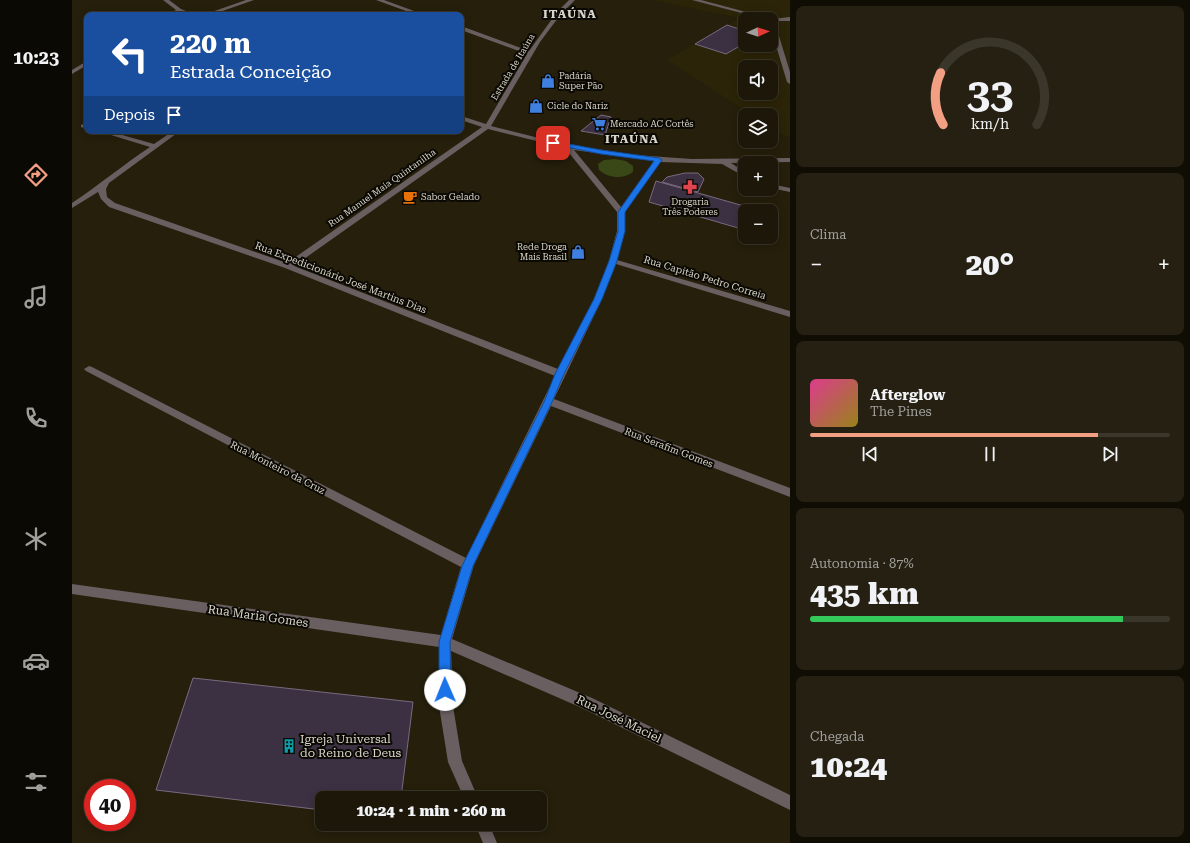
<!DOCTYPE html>
<html lang="pt">
<meta charset="utf-8">
<style>
:root{--surface:#1c1708;--page:#252012;--text:#f1f3f6;--muted:#a09f9c;--line:#3a3629;--accent:#f39f84}
body{margin:0;font-family:"Roboto Serif",serif;background:var(--page);color:var(--text);height:100vh;display:flex;flex-direction:column;font-size:15px;white-space:nowrap}
*{box-sizing:border-box;margin:0}
p{font-size:13px;color:var(--muted)}
.icon{flex:none;width:22px;height:22px;fill:none;stroke:currentColor;stroke-width:2;stroke-linecap:round;stroke-linejoin:round}
.map{position:relative;flex:1;overflow:hidden}
.side{display:flex;flex-direction:column;gap:6px;padding:6px;background:#0f0d04;width:400px}
.side>*{flex:none}
.hud{position:absolute;left:12px;top:12px;width:380px;height:122px;border-radius:8px;box-shadow:0 2px 10px #0003,0 0 0 1px var(--line);background:#1a4fa0;color:#fff;overflow:hidden}
.needle{width:26px;rotate:87deg}
.buttons{position:absolute;left:666px;top:12px;display:grid;gap:8px}
.buttons a{display:grid;place-items:center;width:40px;height:40px;border-radius:8px;background:var(--surface);box-shadow:0 2px 10px #0003,0 0 0 1px var(--line);font-size:20px}
.speed{position:absolute;left:12px;top:779px;display:flex;gap:8px;font-size:20px;font-weight:700;text-align:center}
.speed>*{display:grid;place-content:center;width:52px;height:52px;border-radius:50%;background:var(--surface);box-shadow:0 2px 10px #0003,0 0 0 1px var(--line);line-height:1}
.speed .limit{border:6px solid #d22;background:#fff;color:#111}
.pin{position:absolute;display:grid;place-items:center;width:34px;height:34px;color:#fff;margin:-17px;border-radius:8px;box-shadow:0 2px 6px #0006}
.me{position:absolute;width:44px;margin:-22px;rotate:359deg;stroke-linejoin:round;filter:drop-shadow(0 0 3px #0008)}
.turn{display:flex;align-items:center;gap:14px;height:84px;padding:0 20px;font-size:18px}
.turn .icon{width:52px;height:52px;stroke-width:2.5}
.turn b{display:block;font-size:28px;line-height:34px}
.then{display:flex;align-items:center;height:38px;padding:0 20px;background:#0003;gap:8px;font-size:15px}
.big{font-size:30px;font-weight:800;line-height:1.1}
.side .widget{flex:1;display:flex;flex-direction:column;justify-content:center;gap:6px;min-width:0;padding:0 14px;border-radius:8px;background:var(--page)}
.side .dial{align-items:center;gap:0}
.dial svg{height:104px;overflow:visible;fill:none;stroke:var(--line);stroke-width:7;stroke-linecap:round;text-anchor:middle}
.dial text{fill:var(--text);stroke:none}
.song{display:flex;align-items:center;gap:12px}
.cover{width:48px;height:48px;border-radius:6px;background:linear-gradient(135deg,hsl(330 70% 55%),hsl(50 70% 35%))}
.played{height:4px;border-radius:2px;background:linear-gradient(90deg,var(--accent) 80%,var(--line) 80%)}
.keys{display:flex;justify-content:space-around;direction:ltr}
.heat{display:flex;justify-content:space-between;align-items:center;font-size:22px;direction:ltr}
.charge{height:6px;border-radius:3px;background:linear-gradient(90deg,#34c759 87%,var(--line) 0)}
.trip{position:absolute;left:243px;top:791px;width:232px;height:40px;border-radius:8px;background:var(--surface);box-shadow:0 2px 10px #0003,0 0 0 1px var(--line);font-weight:800;line-height:40px;text-align:center}
main{display:flex;flex:1;min-height:0}
.tabs{display:flex;flex-direction:column;width:72px;justify-content:space-around;align-items:center;background:#0b0903;color:var(--muted)}
.tabs .icon{width:28px;height:28px}
.tabs .active{color:var(--accent)}
.tabs b{font-size:18px;color:var(--text)}
.map>svg:first-child{display:block}
.built{fill:#2b2408;fill-rule:evenodd}
.green{fill:#3a4716}
.building{fill:#3c3143;stroke:#786b7f}
.lines{fill:none;stroke-linecap:round;stroke-linejoin:round}
.minor{fill:#695e60;fill-rule:evenodd}
.route{fill:#1a73e8;stroke:#114b97}
.labels{text-anchor:middle;stroke-width:4;stroke-linejoin:round;paint-order:stroke}
.far-street-label{font-size:9px;fill:#d9d5c9;stroke:#0b0903}
.far-poi-label{font-size:9px;fill:#d9d5c9;stroke:#0b0903;text-anchor:start}
.street-label{font-size:10px;fill:#d9d5c9;stroke:#0b0903}
.far-district-label{font-size:12px;font-weight:bold;letter-spacing:1px;fill:#d9d5c9;stroke:#0b0903}
.near-street-label{font-size:12px;fill:#d9d5c9;stroke:#0b0903}
.near-poi-label{font-size:12px;fill:#d9d5c9;stroke:#0b0903;text-anchor:start}
</style>
<main>
<nav class="tabs">
<b>10:23</b>
<svg class="icon active" aria-label="directions" viewBox="0 0 24 24"><path d="M12 3l9 9-9 9-9-9zM9 14v-3h6M13 9l2 2-2 2"/></svg>
<svg class="icon" aria-label="music" viewBox="0 0 24 24"><path d="M9 18V5l10-2v13"/><circle cx="6" cy="18" r="3"/><circle cx="16" cy="16" r="3"/></svg>
<svg class="icon" aria-label="phone" viewBox="0 0 24 24"><path d="M5 4h4l2 5-3 2q2 4 5 5l2-3 5 2v4C11 20 4 13 5 4z"/></svg>
<svg class="icon" aria-label="climate" viewBox="0 0 24 24"><path d="M12 3v18M4 7l16 10M4 17L20 7"/></svg>
<svg class="icon" aria-label="car" viewBox="0 0 24 24"><path d="M5 17H2v-5l4-1 3-4h7l3 4 3 1v5h-3M9 17h6M6 11h13"/><circle cx="7" cy="17" r="2"/><circle cx="17" cy="17" r="2"/></svg>
<svg class="icon" aria-label="filters" viewBox="0 0 24 24"><path d="M4 7h16M4 17h16"/><circle cx="9" cy="7" r="2"/><circle cx="15" cy="17" r="2"/></svg>
</nav>
<div class="map">
<svg width="718" height="843" viewBox="0 0 718 843">
<rect width="100%" height="100%" fill="#251f0b"/>
<path class="built" d="M580,0h138v136h-5l-14,-9v-12h-19l-85,-55 72,-42zM673,19h26v26h-26zM673,67h26v26h-26z"/>
<path class="green" d="M543,159l11,2 7,5v6c-10,8 -25,6 -34,-2l-1,-6 6,-4z"/>
<path class="building" d="M655,25l18,6v12l-19,11 -31,-10z
M529,115l10,2 -6,18 -24,-4z
M613,173h13l6,6 -6,13 -36,-10 5,-5z
M584,181l102,29 -1,1h-12v19l-96,-28z
M121,678l220,24 -12,96h-79v12l-166,-20z"/>
<g class="lines">
<path class="minor" d="M91,0h6l12,9 15,6h-8l-9,-3 -5,3h-7l9,-5z
M174,0h8l-43,15h-8z
M304,0h8l41,15h-8z
M497,0h6l-14,14 -21,28 -49,84 68,17 76,12 57,4 98,-1v4l-59,1 14,9v5l-23,-13 -62,-2 -35,50v19l-8,29 173,51v6l-174,-53 -14,35 -48,100 236,89v9l-239,-91 -77,159 -22,74 140,59 198,97v15l-208,-102 -131,-57 2,55 9,55 16,37h-14l-16,-36 -9,-56v-59l-367,-53v-10l369,51 20,-68 -375,-196 -2,-2 5,-3 3,1 374,191 89,-182 -270,-108 -176,-61 -8,-8 -3,-7 -26,16v-5c27,-18 51,-38 78,-56l-52,-16h10l46,13 19,-13h7l-71,52 -3,6 1,8 8,6 172,60 195,-136 -21,-7v-4l25,8 41,-70 -66,-24v-4l68,25 28,-39zM416,129l77,19 52,64v19l-8,30 -15,38 -36,70 -264,-103zM502,150l80,11 -33,46z
M620,0h9l71,19 18,-2v4h-14l-1,2 15,49v12l-3,-2 -16,-53v-10h-7z
M15,61v4l-15,9v-4z
M11,124l4,1v4l-6,-2v-2z
M699,184l19,4v4l-19,-4z
M403,824h14l8,19h-14z"/>
</g>
<path class="route" d="M481,141l48,9 58,8 3,2 -37,52v19l-8,30 -15,38 -38,75 -12,28 -79,164 -23,76 1,48 -1,5 -5,1 -4,-1 -2,-5v-48l23,-76 82,-164 11,-28 39,-75 15,-38 9,-30v-19l36,-51 -53,-7 -50,-10v-2z"/>
<defs>
<symbol id="shop-bare" viewBox="-9 -9 18 18"><path d="M-5-2.5h2.3a2.7 3.5 0 0 1 5.4 0H5L5.5 6h-11ZM-1.5-2.5h3a1.5 2.3 0 0 0-3 0Z" fill="#3f7fe0" stroke="#0b0903" stroke-width="2.5" paint-order="stroke"/></symbol>
<symbol id="supermarket-bare" viewBox="-9 -9 18 18"><path d="M-6-5.5h2.5l.6 2H6L4.5 2H-2.5L-4.4-4H-6ZM-1.5 3.2a1.3 1.3 0 1 0 .1 0ZM3 3.2a1.3 1.3 0 1 0 .1 0Z" fill="#3f7fe0" stroke="#0b0903" stroke-width="2.5" paint-order="stroke"/></symbol>
<symbol id="pharmacy-bare" viewBox="-9 -9 18 18"><path d="M-2-6h4v4h4v4h-4v4h-4v-4h-4v-4h4Z" fill="#e0444e" stroke="#0b0903" stroke-width="2.5" paint-order="stroke"/></symbol>
<symbol id="cafe-bare" viewBox="-9 -9 18 18"><path d="M-5.5-4.5H6V0H3Q3 3.5 0 3.5H-2.5Q-5.5 3.5-5.5 0ZM3-3.2v2h1.7v-2ZM-6 4.5H4V6H-6Z" fill="#e8710a" stroke="#0b0903" stroke-width="2.5" paint-order="stroke"/></symbol>
<symbol id="building-bare" viewBox="-9 -9 18 18"><path d="M-4-6H4V6H1V3H-1V6H-4ZM-2.5-4.3h1.7v1.8h-1.7ZM.8-4.3h1.7v1.8H.8ZM-2.5-1h1.7V.8h-1.7ZM.8-1h1.7V.8H.8Z" fill="#0f9aa8" stroke="#0b0903" stroke-width="2.5" paint-order="stroke"/></symbol>
</defs>
<g fill-rule="evenodd">
<use href="#shop-bare" x="466" y="71" width="20" height="20"/>
<use href="#shop-bare" x="454" y="96" width="20" height="20"/>
<use href="#supermarket-bare" x="517" y="114" width="20" height="20"/>
<use href="#pharmacy-bare" x="608" y="177" width="20" height="20"/>
<use href="#cafe-bare" x="328" y="187" width="20" height="20"/>
<use href="#shop-bare" x="496" y="242" width="20" height="20"/>
<use href="#building-bare" x="207" y="736" width="20" height="20"/>
</g>
<g class="labels">
<g class="far-street-label">
<text transform="translate(441 67) rotate(-59)" y="3">Estrada de Itaúna</text>
<text transform="translate(310 188) rotate(-35)" y="3">Rua Manuel Maia Quintanilha</text>
</g>
<g class="far-poi-label">
<text x="487" y="79">Padária<tspan x="487" dy="10">Super Pão</tspan></text>
<text x="475" y="109">Cicle do Nariz</text>
<text x="538" y="127">Mercado AC Cortês</text>
<text x="349" y="200">Sabor Gelado</text>
<text x="618" y="205" text-anchor="middle">Drogaria<tspan x="618" dy="10">Três Poderes</tspan></text>
<text x="495" y="250" text-anchor="end">Rede Droga<tspan x="495" dy="10">Mais Brasil</tspan></text>
</g>
<g class="street-label">
<text transform="translate(269 277) rotate(21)" y="4">Rua Expedicionário José Martins Dias</text>
<text transform="translate(633 277) rotate(17)" y="4">Rua Capitão Pedro Correia</text>
<text transform="translate(597 447) rotate(21)" y="4">Rua Serafim Gomes</text>
<text transform="translate(206 467) rotate(27)" y="4">Rua Monteiro da Cruz</text>
</g>
<g class="far-district-label">
<text x="498" y="18">ITAÚNA</text>
<text x="560" y="143">ITAÚNA</text>
</g>
<g class="near-street-label">
<text transform="translate(186 616) rotate(8)" y="4">Rua Maria Gomes</text>
<text transform="translate(547 719) rotate(26)" y="4">Rua José Maciel</text>
</g>
<g class="near-poi-label">
<text x="228" y="743">Igreja Universal<tspan x="228" dy="14">do Reino de Deus</tspan></text>
</g>
</g>
</svg>
<div class="buttons">
<a><svg class="needle" viewBox="-14 -14 28 28"><path d="M0-13l5 13h-10z" fill="#e53935"/><path d="M0 13l5-13h-10z" fill="#a09f9c"/></svg></a>
<a><svg class="icon" aria-label="sound" viewBox="0 0 24 24"><path d="M4 9h4l5-4v14l-5-4H4zM17 9q2 3 0 6"/></svg></a>
<a><svg class="icon" aria-label="layers" viewBox="0 0 24 24"><path d="M12 4l9 5-9 5-9-5zM3 14l9 5 9-5"/></svg></a>
<a>+</a>
<a>−</a>
</div>
<div class="speed"><div class="limit">40</div></div>
<div class="pin" style="left:481px;top:143px;background:#d93025"><svg class="icon" aria-label="arrive" viewBox="0 0 24 24"><path d="M6 21V4h12l-3 4 3 4H6"/></svg></div>
<svg class="me" style="left:373px;top:690px" viewBox="-20 -20 40 40"><circle r="19" fill="#fff"/><path d="M0-13L10 11 0 6-10 11z" fill="#1a73e8"/></svg>
<div class="trip">10:24 · 1 min · 260 m</div>
<div class="hud">
<div class="turn"><svg class="icon" aria-label="left" viewBox="0 0 24 24"><path d="M17 20v-9H6M10 6l-5 5 5 5"/></svg><div><b>220 m</b>Estrada Conceição</div></div>
<div class="then">Depois<svg class="icon" aria-label="arrive" viewBox="0 0 24 24"><path d="M6 21V4h12l-3 4 3 4H6"/></svg></div>
</div>
</div>
<section class="side">
<div class="widget dial"><svg viewBox="0 0 100 80">
<path d="M14 69A42 42 0 1 1 86 69"/>
<path d="M14 69A42 42 0 0 1 12 29" stroke="#f39f84"/>
<text x="50" y="56" font-size="32" font-weight="700">33</text>
<text x="50" y="72" font-size="11">km/h</text>
</svg></div>
<div class="widget"><p>Clima</p>
<div class="heat"><a>−</a><b class="big">20°</b><a>+</a></div>
</div>
<div class="widget">
<div class="song"><i class="cover"></i><div><b>Afterglow</b><p>The Pines</p></div></div>
<div class="played"></div>
<div class="keys"><svg class="icon" aria-label="previous" viewBox="0 0 24 24"><path d="M18 5L8 12l10 7zM5 5v14"/></svg><svg class="icon" aria-label="pause" viewBox="0 0 24 24"><path d="M8 5v14M16 5v14"/></svg><svg class="icon" aria-label="next" viewBox="0 0 24 24"><path d="M6 5l10 7-10 7zM19 5v14"/></svg></div>
</div>
<div class="widget"><p>Autonomia · 87%</p><b class="big">435 km</b><div class="charge"></div></div>
<div class="widget"><p>Chegada</p><b class="big">10:24</b></div>
</section>
</main>
